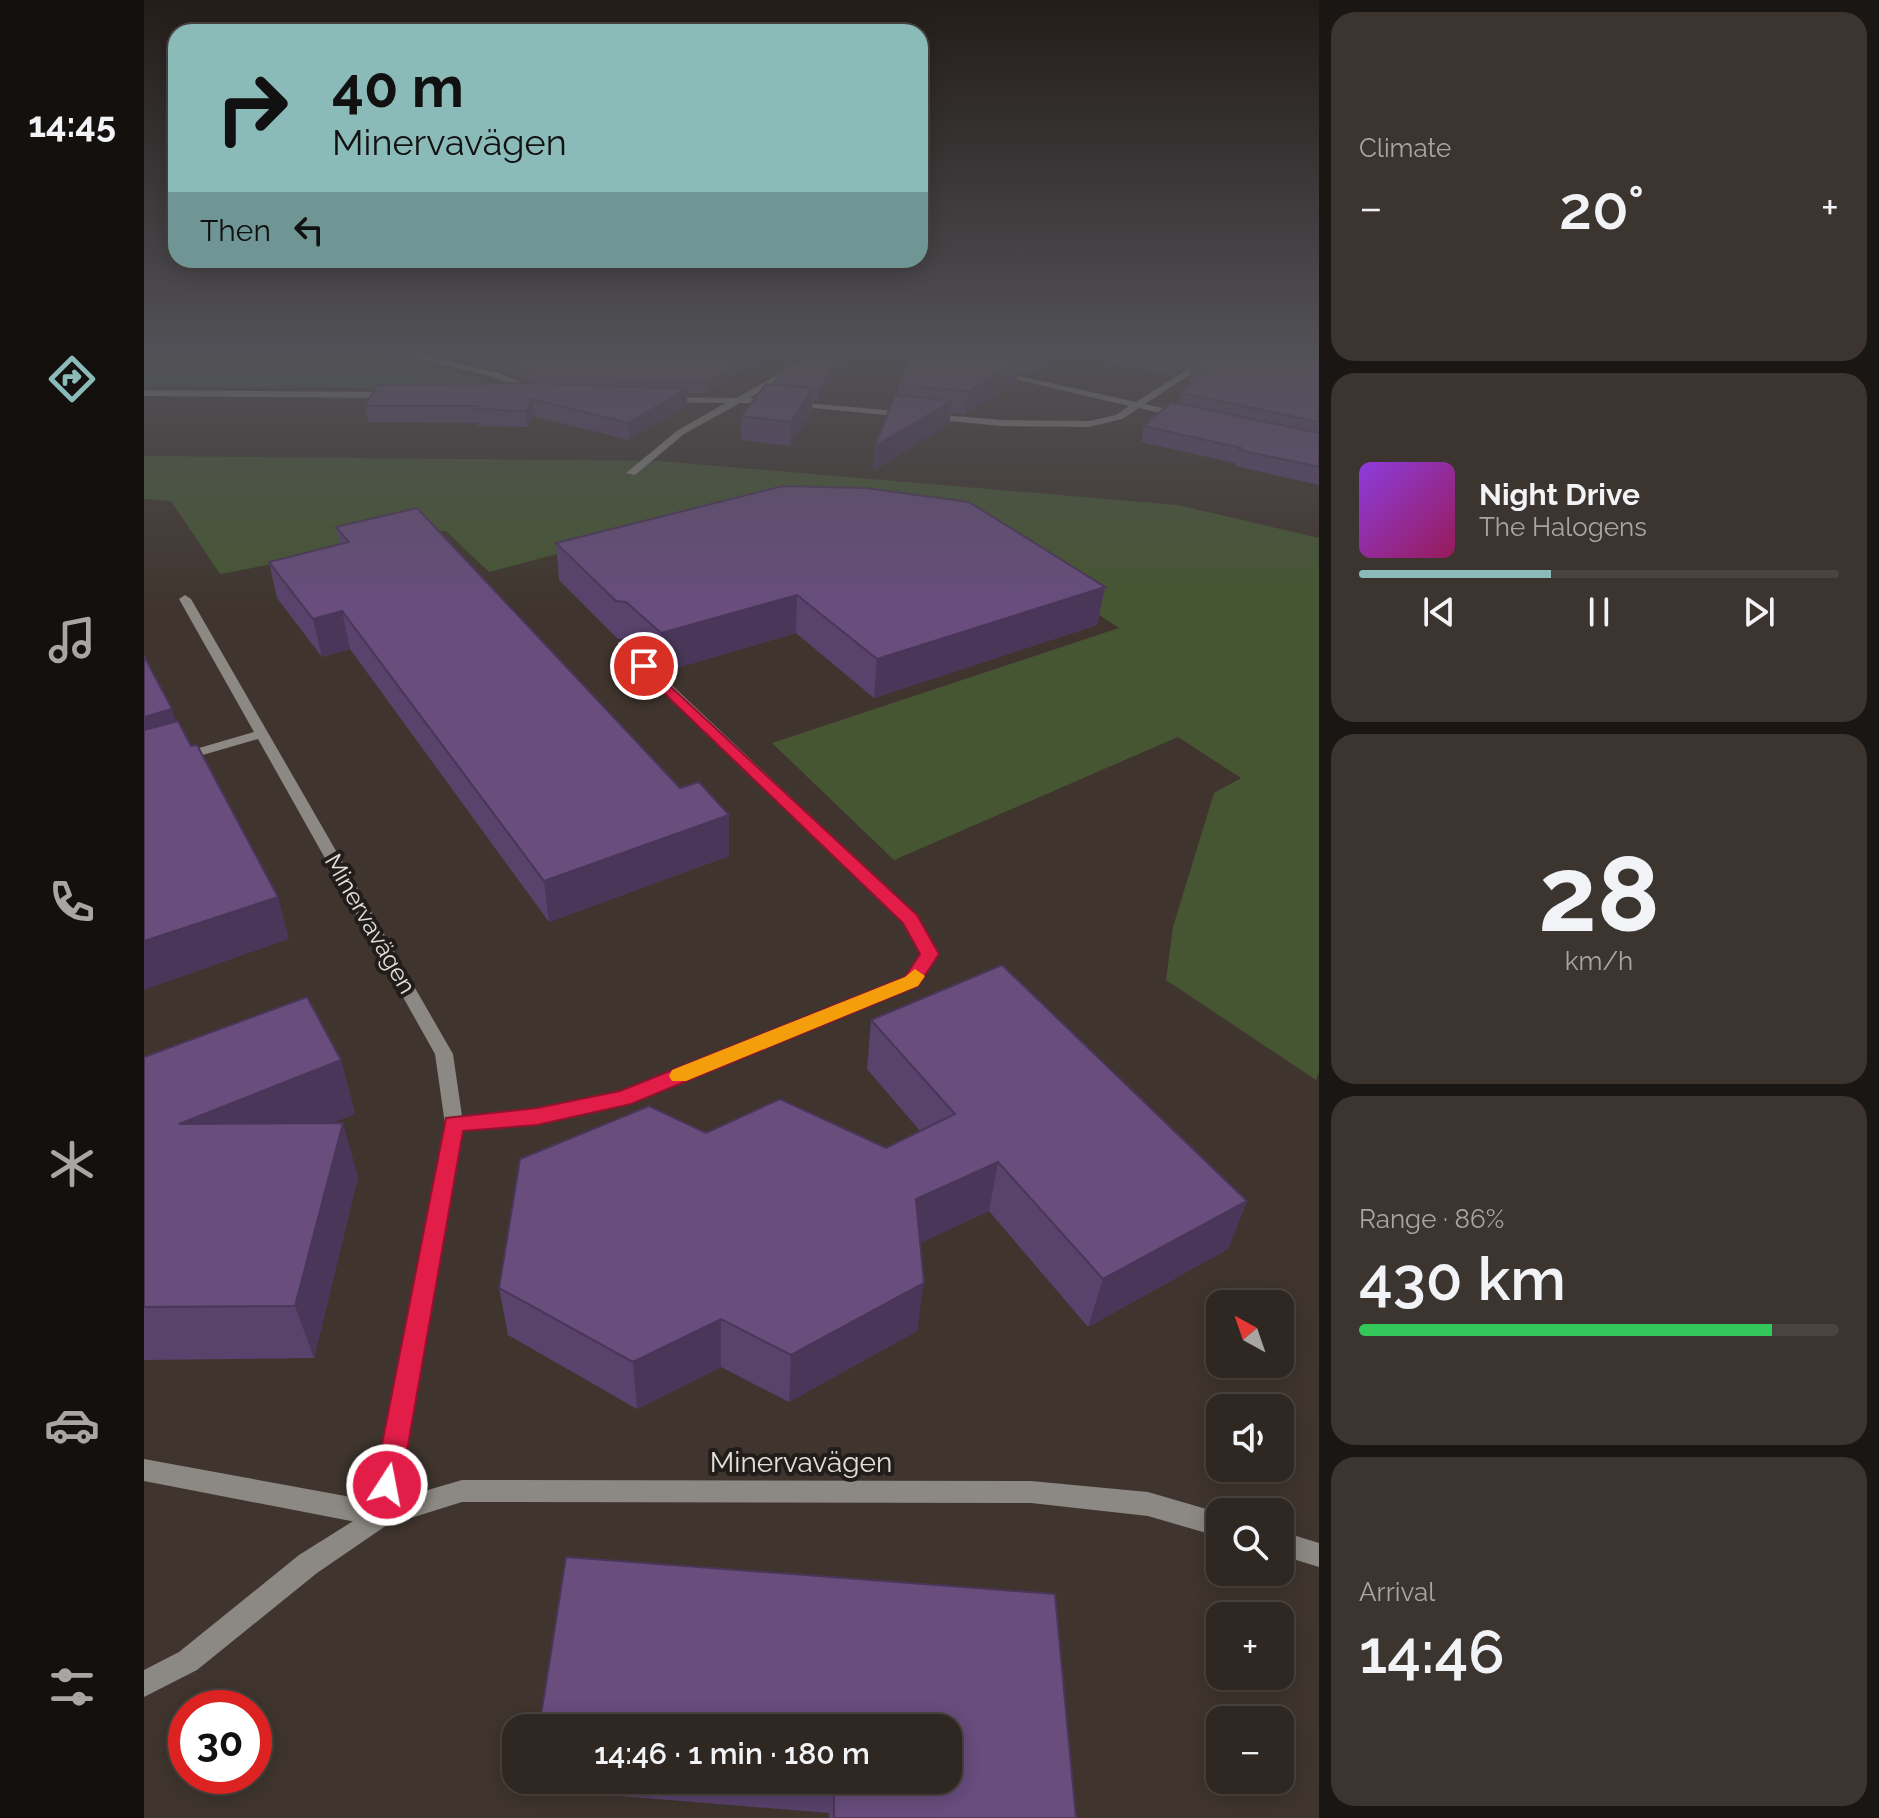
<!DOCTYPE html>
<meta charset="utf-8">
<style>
:root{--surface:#2f2822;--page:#3b342f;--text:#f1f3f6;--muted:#a7a6a5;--line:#4a4440;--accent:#8bbbb9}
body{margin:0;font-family:Raleway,sans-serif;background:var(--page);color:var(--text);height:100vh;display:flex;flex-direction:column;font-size:30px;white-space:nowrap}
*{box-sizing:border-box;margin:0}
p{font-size:26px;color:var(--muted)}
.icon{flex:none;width:44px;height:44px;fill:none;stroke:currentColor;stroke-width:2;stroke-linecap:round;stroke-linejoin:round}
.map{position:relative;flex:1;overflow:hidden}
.drawer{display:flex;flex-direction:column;gap:12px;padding:12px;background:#1a1613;width:560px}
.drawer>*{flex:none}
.banner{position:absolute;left:24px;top:24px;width:760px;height:244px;border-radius:24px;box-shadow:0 4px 20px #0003,0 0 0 2px var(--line);background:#8bbbb9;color:#111;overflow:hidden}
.needle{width:52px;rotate:320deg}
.buttons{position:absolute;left:1062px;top:1290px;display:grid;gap:16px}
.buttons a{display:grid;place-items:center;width:88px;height:88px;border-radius:16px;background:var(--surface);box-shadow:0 4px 20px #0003,0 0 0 2px var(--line);font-size:40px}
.speed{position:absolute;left:24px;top:1690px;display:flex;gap:16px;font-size:40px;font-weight:700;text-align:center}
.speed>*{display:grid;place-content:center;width:104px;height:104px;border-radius:50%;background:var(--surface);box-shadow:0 4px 20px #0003,0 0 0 2px var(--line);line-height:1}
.speed .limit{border:12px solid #d22;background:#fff;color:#111}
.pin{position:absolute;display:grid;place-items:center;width:68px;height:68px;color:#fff;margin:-34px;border:4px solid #fff;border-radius:50%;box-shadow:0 2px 8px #0007}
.me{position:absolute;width:88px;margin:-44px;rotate:11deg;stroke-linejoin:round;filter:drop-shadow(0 0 6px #0008)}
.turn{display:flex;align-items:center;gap:28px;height:168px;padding:0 32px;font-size:36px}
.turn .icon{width:104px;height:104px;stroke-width:2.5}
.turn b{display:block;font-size:56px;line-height:68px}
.then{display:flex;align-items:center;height:76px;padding:0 32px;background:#0003;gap:16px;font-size:30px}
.big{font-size:60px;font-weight:600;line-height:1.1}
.drawer .card{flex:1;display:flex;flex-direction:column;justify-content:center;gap:12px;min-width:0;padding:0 28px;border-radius:24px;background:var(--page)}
.drawer .dial{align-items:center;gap:0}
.dial b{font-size:104px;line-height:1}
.song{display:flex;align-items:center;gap:24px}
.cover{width:96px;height:96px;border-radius:12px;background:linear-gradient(135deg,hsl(270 70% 55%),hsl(330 70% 35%))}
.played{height:8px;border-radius:4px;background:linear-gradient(90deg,var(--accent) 40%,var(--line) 40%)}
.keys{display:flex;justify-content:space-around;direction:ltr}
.heat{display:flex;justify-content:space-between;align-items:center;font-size:44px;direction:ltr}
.charge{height:12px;border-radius:6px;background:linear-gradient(90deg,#34c759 86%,var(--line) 0)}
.trip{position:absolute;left:358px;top:1714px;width:460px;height:80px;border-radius:24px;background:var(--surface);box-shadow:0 4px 20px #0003,0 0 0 2px var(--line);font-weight:600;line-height:80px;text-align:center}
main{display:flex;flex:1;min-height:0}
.tab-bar{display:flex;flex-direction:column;width:144px;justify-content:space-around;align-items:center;background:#13100e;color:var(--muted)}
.tab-bar .icon{width:56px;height:56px}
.tab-bar .current{color:var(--accent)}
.tab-bar b{font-size:36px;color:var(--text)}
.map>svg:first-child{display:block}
.green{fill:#465632}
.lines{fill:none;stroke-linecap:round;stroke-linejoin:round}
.service{fill:#8c8883;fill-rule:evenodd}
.minor{fill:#8c8883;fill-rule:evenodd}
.wall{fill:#59426c}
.shaded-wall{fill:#493658}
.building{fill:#684d7d;stroke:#493658;stroke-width:2}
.route{fill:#e11d48;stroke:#92132f;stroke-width:2}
.slow{fill:#f59e0b}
.labels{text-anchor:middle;stroke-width:8;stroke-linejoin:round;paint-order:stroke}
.street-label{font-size:24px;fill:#e4ded9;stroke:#221d1a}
.near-street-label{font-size:28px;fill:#e4ded9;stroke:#221d1a}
</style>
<main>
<nav class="tab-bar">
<b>14:45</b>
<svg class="icon current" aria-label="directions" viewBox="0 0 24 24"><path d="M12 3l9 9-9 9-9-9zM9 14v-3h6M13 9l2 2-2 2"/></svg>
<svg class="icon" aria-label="music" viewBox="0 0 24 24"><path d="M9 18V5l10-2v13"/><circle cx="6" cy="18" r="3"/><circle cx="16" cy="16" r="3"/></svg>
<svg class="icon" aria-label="phone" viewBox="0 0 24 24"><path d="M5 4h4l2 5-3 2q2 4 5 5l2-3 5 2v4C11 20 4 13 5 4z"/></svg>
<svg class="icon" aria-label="climate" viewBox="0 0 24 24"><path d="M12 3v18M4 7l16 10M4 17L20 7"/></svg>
<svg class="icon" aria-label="car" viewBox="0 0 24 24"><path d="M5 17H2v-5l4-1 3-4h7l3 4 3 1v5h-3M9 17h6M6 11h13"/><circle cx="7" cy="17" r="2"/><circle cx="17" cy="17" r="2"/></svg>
<svg class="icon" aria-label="filters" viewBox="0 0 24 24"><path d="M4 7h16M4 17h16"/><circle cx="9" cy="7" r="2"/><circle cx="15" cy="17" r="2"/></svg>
</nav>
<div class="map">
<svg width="1175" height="1818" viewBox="0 0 1175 1818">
<rect width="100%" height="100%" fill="#3f352e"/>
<path class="green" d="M0,353h228l108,24 4,4 -17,7 -323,-1z
M0,456l515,5 519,44 141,33v535l-3,7 -150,-100 7,-53 41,-134 27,-15 -63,-41 -284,123 -122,-117 347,-115 -151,-99 -233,-22 -246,65 -43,-41 -55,3 -61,19 -110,21 -49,-73 -27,-2z"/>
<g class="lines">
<path class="service" d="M238,1503l8,4 4,8 -4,8 -73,50 -120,97 -53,27v-27l35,-18 120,-97z"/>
<path class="minor" d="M251,353h14l91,20 41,19 -8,2 -39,-17z
M673,353h10l-78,45 253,22 87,1 27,-6 13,-9 -137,-32 4,-3 140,31 77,-49h10l-78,51 39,9v4l-3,1 -42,-10 -17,11 -33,8 -87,-1 -231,-22 -31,-1 -56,31 -49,41 -9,-2 52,-43 48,-27 -60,-1 -3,-1v-4l73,1z
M754,353h15l22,6 -4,3z
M0,390l246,2 5,3 -5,3 -246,-2z
M41,595l6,4 262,455 9,62 75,-6 84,-18 284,-115 16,-23 -17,-32 -286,-274v-6h8l290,273 21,39 -20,31 -286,118 -94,21 -75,7 -65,368 65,-19 569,1 117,11 72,21v24l-72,-21 -117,-13 -569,-1 -80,25 -238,-46v-22l229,42 72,-377 -10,-70 -177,-315 -114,33v-8l110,-32 -75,-133z
M1136,1531l39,12v24l-39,-12z"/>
</g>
<path class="wall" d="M275,353h355l-68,40h-19v12l-58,35 -96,-24 -5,11 -50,-1v-3l-110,-1 -3,-16 166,-23 -30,-13z
M670,353h35l-31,48 -5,-1 -1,11 -22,35 -49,-6v-24l32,-32z
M767,353h155l-37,22 -11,-2 -2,10 -50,31 -15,-1 -2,11 -76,47 2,-25 23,-50 1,-11z
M926,353h138l-37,23z
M1175,353v132l-84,-19v-3l-94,-21 3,-16 35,-22 2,-11 12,-12 -5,-1 3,-15z
M192,527l393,329 -180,66 -199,-273 -28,8 -45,-59 -8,-36 71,-18z
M412,543l549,44 -8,38 -223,73 -78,-65 -133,39 -35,-32 -10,-1 -59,-59z
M727,1020l376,181 -19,48 -140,78 -99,-116 -69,32 -3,88 -128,71 -68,-35 -84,42 -129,-74 -9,-47 207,-155 180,15 34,-17 -53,-62z
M0,1057l197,3 14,54 -24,9 27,54 -44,181 -170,2z
M422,1557l510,261h-247v-5l-283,-23 -2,-10h404z"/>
<path class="shaded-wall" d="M611,353h19l-68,40v-11z
M657,353h11l-11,5z
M698,353h7l-31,48 1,-12z
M900,353h22l-37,22 2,-14z
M1044,353h20l-37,23 3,-15z
M875,361l-3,22 -50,31 2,-23z
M669,388l-1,23 -22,35 1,-24z
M542,389l1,16 -58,35 -1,-17z
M388,399l1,17 -5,11 -2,-16z
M808,401l-3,23 -76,47 2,-25z
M961,587l-8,38 -223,73 3,-39z
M653,595l-1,38 -133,39 -2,-39z
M198,611l8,38 -28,8 -9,-38z
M28,709l12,40 -40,12v-44z
M585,815v41l-180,66 -5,-41z
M134,897l11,42 -145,51v-49z
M197,1060l14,54 -155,63 -21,-53z
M199,1123l15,54 -44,181 -19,-52z
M854,1162l-9,49 -80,37 7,-49z
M1103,1201l-19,48 -140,78 15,-48z
M780,1283l-7,48 -128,71 2,-47z
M577,1319v48l-84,42 -4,-47z"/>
<path class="building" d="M328,353h283l-49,29 -160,-4 -47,-19z
M670,353h28l-23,36 -46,-5 11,-14z
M767,353h72l36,8 -51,30 -69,-6z
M850,353h50l-13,8z
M992,353h52l-14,8z
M1066,353h109v69l-138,-29 26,-24 -16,-4z
M393,383l149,6 -58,34 -96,-24 -6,12 -50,-2 2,-3h-113l12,-21z
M622,384l47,4 -22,34 -50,-6z
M751,395l57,6 -77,45z
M1027,402l148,31v34l-80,-17 2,-2 -97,-22z
M639,486l82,2 104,14 136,85 -228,72 -80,-64 -136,38 -35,-31 -10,-1 -60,-58z
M273,508l263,280 19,-6 30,33 -185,66 -202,-270 -29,8 -44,-57 80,-20 -13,-15z
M0,656l28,53 -28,8z
M34,721l13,25 6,-1 81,152 -134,44v-211z
M858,965l245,236 -144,78 -105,-117 -82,37 8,84 -133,72 -70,-36 -88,43 -134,-74 21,-129 129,-53 57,27 74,-34 106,49 69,-34 -84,-94z
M163,997l34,63 -162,64 164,-1 -48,183 -151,1v-250z
M422,1557l489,37 21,224h-242v-38h114v-52h-409z"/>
<linearGradient id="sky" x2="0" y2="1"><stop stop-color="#231d19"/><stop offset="0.58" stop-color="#525157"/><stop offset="1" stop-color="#525157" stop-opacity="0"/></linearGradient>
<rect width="1175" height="607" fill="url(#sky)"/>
<path class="route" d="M500,662l273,253 22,39 -21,32 -287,118 -94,21 -74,6 -62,354 -4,9 -10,4 -9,-4 -4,-9 72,-367 91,-10 83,-17 285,-114 15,-23 -17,-31 -264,-254 -2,-3z"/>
<path class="slow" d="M771,969l10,7 -7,10 -232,95h-14l-3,-5 3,-6 233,-93z"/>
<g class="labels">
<g class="street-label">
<text transform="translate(226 924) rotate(60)" y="8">Minervavägen</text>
</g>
<g class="near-street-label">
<text x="657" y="1472">Minervavägen</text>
</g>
</g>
</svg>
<div class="buttons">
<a><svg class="needle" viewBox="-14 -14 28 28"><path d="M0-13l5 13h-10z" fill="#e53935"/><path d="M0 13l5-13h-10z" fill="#a7a6a5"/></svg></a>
<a><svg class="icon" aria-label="sound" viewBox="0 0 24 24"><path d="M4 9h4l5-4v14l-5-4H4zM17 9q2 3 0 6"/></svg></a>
<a><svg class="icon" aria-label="search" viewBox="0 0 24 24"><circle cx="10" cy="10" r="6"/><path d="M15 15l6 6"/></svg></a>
<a>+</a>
<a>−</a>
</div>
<div class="speed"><div class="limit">30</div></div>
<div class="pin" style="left:500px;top:666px;background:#d93025"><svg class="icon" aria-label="arrive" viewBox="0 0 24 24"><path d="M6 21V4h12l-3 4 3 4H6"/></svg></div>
<svg class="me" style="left:243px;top:1485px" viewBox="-20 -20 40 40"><circle r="17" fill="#e11d48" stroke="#fff" stroke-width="3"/><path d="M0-11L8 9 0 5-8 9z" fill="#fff"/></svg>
<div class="trip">14:46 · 1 min · 180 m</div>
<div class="banner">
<div class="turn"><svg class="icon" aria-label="right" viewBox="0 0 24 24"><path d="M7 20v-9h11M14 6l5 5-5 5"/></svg><div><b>40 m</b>Minervavägen</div></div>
<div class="then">Then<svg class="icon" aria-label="left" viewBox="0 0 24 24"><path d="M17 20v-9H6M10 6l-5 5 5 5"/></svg></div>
</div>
</div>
<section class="drawer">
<div class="card"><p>Climate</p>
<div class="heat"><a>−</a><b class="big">20°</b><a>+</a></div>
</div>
<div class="card">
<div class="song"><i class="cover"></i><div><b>Night Drive</b><p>The Halogens</p></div></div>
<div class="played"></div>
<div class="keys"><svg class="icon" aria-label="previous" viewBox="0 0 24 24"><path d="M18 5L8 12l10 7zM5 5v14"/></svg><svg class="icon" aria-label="pause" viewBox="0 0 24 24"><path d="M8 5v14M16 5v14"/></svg><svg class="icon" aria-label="next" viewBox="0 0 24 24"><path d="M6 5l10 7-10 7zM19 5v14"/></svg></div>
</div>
<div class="card dial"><b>28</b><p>km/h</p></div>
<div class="card"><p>Range · 86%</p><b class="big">430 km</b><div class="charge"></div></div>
<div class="card"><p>Arrival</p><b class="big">14:46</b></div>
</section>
</main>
